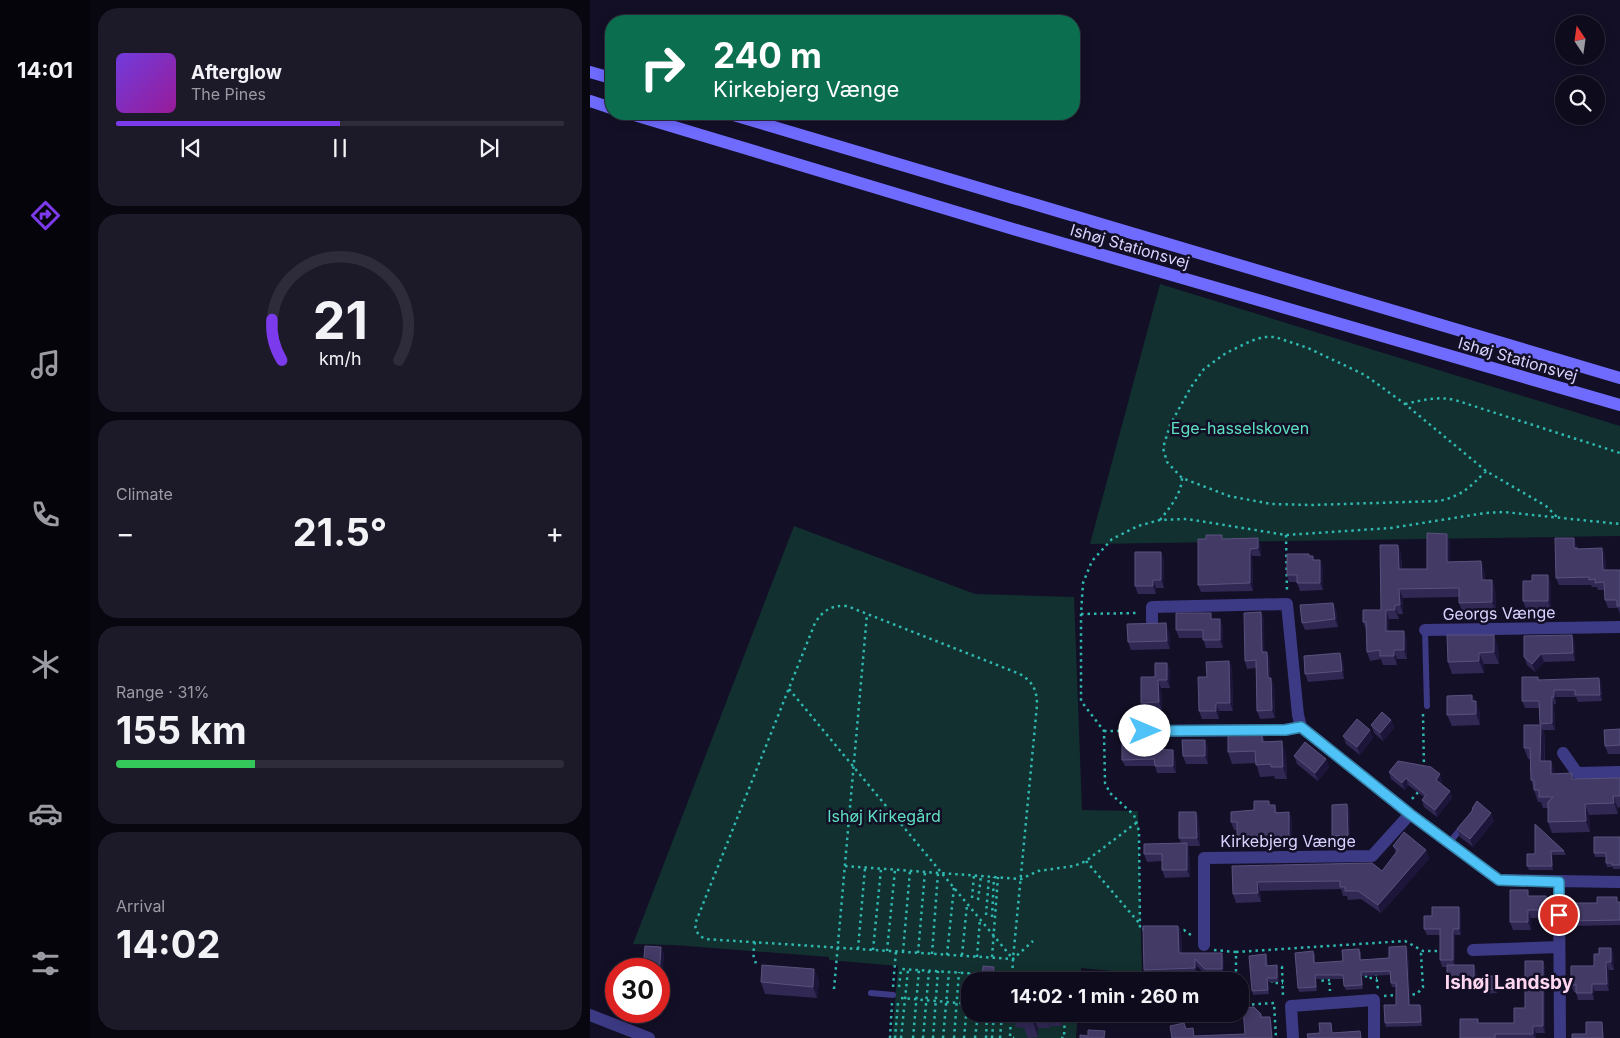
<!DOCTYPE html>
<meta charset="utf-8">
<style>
:root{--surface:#0e0b1c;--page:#1c1929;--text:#f1f3f6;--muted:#9b9ba3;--line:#2e2b3b;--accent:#7c3aed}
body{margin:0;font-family:Inter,sans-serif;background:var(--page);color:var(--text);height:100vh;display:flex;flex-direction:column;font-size:19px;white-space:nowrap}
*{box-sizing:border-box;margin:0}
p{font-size:16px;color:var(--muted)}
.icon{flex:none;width:28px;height:28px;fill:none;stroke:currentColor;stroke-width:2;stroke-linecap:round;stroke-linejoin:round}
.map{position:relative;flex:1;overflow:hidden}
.sheet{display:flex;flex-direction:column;gap:8px;padding:8px;background:#08060f;width:500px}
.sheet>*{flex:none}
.banner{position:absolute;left:15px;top:15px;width:475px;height:105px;border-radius:20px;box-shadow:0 2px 12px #0003,0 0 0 1px var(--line);background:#0b6e4f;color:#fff;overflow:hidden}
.needle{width:32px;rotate:347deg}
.controls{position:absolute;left:965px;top:15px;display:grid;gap:10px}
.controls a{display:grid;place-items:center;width:50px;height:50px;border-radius:50%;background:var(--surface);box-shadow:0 2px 12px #0003,0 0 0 1px var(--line);font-size:25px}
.speed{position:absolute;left:15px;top:958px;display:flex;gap:10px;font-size:25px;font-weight:700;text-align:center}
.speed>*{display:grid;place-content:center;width:65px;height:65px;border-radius:50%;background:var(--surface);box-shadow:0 2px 12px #0003,0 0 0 1px var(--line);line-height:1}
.speed .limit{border:8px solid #d22;background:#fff;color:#111}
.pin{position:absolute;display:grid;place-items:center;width:42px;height:42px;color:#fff;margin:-21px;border:2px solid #fff;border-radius:50%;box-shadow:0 1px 5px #0007}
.me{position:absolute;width:55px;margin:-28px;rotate:90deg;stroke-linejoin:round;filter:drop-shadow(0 0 4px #0008)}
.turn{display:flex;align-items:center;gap:18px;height:105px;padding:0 25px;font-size:22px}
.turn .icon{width:65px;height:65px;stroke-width:2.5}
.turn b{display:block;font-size:35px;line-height:42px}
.big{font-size:38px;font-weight:700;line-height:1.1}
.sheet .tile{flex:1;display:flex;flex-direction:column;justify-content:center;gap:8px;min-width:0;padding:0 18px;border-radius:20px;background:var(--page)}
.sheet .dial{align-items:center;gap:0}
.dial svg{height:130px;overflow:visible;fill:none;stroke:var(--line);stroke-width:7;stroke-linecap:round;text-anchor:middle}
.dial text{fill:var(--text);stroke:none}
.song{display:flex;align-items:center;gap:15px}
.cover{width:60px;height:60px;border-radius:8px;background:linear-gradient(135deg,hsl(260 70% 55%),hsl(300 70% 35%))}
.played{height:5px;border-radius:2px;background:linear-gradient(90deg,var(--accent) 50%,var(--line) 50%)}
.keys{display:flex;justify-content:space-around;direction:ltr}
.heat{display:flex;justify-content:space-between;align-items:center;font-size:28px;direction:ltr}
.charge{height:8px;border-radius:4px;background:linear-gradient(90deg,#34c759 31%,var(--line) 0)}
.trip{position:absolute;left:371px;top:972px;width:288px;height:50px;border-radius:20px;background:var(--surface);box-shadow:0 2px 12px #0003,0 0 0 1px var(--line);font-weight:700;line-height:50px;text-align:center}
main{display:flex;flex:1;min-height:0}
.tab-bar{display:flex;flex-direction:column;width:90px;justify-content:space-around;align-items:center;background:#06040b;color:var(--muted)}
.tab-bar .icon{width:35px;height:35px}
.tab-bar .active{color:var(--accent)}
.tab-bar b{font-size:22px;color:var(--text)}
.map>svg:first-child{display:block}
.green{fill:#12302f}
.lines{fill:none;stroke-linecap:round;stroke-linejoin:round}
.path{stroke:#2fb8b0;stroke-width:2.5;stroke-dasharray:2.5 4;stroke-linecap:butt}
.service{stroke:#3d3a85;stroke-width:6}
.minor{stroke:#3d3a85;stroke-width:12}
.tertiary{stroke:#3d3a85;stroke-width:12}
.secondary{stroke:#6f6bff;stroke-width:12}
.wall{fill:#312854}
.shaded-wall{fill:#1d163a}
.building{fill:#433a66;stroke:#5a527e}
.route-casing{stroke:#337fa1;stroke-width:12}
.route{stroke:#4fc3f7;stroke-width:9}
.labels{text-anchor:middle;stroke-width:5;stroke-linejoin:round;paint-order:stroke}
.street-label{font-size:16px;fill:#d9d4ff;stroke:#130f26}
.park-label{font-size:16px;fill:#5fe0c0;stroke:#130f26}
.quarter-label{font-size:19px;font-weight:bold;fill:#ffd6f0;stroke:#130f26}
</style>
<main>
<nav class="tab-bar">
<b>14:01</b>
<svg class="icon active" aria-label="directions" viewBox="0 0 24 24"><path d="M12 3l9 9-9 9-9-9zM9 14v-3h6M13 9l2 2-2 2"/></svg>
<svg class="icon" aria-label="music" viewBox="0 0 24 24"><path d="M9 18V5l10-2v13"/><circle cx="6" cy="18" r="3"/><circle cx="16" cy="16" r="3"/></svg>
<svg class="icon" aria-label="phone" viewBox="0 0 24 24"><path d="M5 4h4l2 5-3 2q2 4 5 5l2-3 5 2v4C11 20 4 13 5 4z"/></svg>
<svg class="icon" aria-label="climate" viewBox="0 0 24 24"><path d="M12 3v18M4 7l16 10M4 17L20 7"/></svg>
<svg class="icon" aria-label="car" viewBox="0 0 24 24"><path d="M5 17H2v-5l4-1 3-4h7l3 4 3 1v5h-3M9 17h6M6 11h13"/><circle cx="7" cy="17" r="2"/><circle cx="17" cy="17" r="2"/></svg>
<svg class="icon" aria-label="filters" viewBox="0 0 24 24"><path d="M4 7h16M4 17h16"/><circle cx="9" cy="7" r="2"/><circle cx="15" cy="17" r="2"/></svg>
</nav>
<section class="sheet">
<div class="tile">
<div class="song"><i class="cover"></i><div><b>Afterglow</b><p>The Pines</p></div></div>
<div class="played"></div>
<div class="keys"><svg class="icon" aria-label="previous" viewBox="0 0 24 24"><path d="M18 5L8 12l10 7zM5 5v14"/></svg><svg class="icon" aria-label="pause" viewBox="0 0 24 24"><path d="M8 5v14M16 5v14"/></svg><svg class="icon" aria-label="next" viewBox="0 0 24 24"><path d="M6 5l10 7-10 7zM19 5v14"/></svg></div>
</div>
<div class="tile dial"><svg viewBox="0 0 100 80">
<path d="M14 69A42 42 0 1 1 86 69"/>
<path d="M14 69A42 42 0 0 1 8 44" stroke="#7c3aed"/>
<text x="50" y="56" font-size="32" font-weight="700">21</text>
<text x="50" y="72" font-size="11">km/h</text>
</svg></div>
<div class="tile"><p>Climate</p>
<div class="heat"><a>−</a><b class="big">21.5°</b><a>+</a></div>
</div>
<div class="tile"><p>Range · 31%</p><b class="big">155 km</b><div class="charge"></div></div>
<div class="tile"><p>Arrival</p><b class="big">14:02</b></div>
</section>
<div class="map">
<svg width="1030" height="1038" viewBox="0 0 1030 1038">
<rect width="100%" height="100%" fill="#130f26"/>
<path class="green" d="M570,284l460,142v110l-530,8z
M204,526l181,68 99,3 8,213 56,1 4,163 -61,-6 -1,13h-110v33h108l-2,24h-184l6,-72 -69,-6v-3l-155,-12 -41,-1z"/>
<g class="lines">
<path class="path" d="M815,404c18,-4 32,-8 50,-4l165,53
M896,471c-16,16 -24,25 -47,30l-128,4 -40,-1 -42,-8 -47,-18 -15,-16 -4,-14 7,-23 21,-38 13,-18 22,-16 25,-12 12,-4h12l33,11 57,27 40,29 81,67 60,35 11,11
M570,520c10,-13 21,-25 22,-42
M696,535l1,58
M491,614l58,-1
M199,689l224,270
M833,714l1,55
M514,731h29
M822,799l8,-9
M496,861l54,63
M255,866l176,13 17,-8 36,-5 12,-5 50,-38
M382,898l2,-23
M388,900l3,-24
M396,915l3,-38
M402,917l2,-40
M555,929h-5l-1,-98 -5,-16 -24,-22 -5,-10 -1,-52 -23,-30v-87l2,-31 9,-22 20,-22 26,-13 22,-6 27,-1 99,16 105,-7 94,-15 19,-1 116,12
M587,930h7l8,6
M165,942l-2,12 4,13
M268,949l7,-81
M283,950l8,-81
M624,950l22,2v29
M297,951l8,-81
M313,952l7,-81
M646,952l169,-11 18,10h19
M328,953l7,-81
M342,954l6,-81
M357,955l7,-68
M372,955l5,-50
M387,957l3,-38
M402,957l6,-80
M685,968l7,-1 1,30
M786,973l2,17
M423,975l68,4v2
M776,975v3h11
M729,976l1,5 10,-1
M739,976l1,15
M682,980v3h11
M422,981l1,-22 24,-254c0,-15 -4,-23 -17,-31l-173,-68c-15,-1 -24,4 -32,17l-120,301c1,8 3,11 10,15l308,20 20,-18
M303,987l3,-36
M309,987l2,-18 80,5 -1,7
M244,989l33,-375
M816,995l11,-1 6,-7 -2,-33 2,-3
M794,996l14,-1
M311,998l69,6
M650,1002l4,3 30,-2 2,35
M421,1014l-1,23 4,1
M300,1038l2,-35
M305,1038l3,-35
M311,1038l7,-68
M323,1038l6,-68
M333,1038l6,-67
M343,1038l5,-67
M353,1038l6,-66
M364,1038l5,-66
M374,1038l6,-65
M385,1038l3,-24
M396,1038l1,-24
M402,1038l2,-24
M410,1038l2,-24
M471,1038h3l1,-24"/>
<path class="service" d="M835,630l2,76
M859,843l15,-18
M281,993l22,2"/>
<path class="minor" d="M562,621v-14l135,-3 11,111 3,12 109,87 89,66 121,2
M835,630l195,-3
M555,731l140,-1 16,-3
M973,753l14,20 43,-1
M969,882l1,156
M614,945v-87l168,-2 38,-42
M883,950l86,-3
M703,1038l-2,-32 83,-6v38"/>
<path class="tertiary" d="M0,1015l59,23"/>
<path class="secondary" d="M0,72l21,6
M0,101l21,7
M41,114l389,117 600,174
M140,114l890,264"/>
</g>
<path class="wall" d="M857,534l3,9v19l31,-1 3,9 1,10h7l3,9 1,22h-34l-3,-8v-6l-56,1v16h-5l1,5h-10v12l18,9v19h-10v6h-14l-2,-6 -11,2 -3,-9v-21l-4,-9 18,-12 17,-65 3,9 1,15h25z
M633,539l38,7v10h-9l1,35 -52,1 -3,-7z
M987,546l1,3 24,-1 3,8 1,14h14v44l-2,-6h-10l-3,-8v-10h-7l-1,-3h-5l-1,-2h-32l-3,-7z
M719,554v2l14,11v23l-23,1 -3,-9h-8l-2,-7z
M574,560v28h-8v6h-18l-3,-8z
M961,583v26h-25l-3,-8z
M743,603l3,7 2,17 -33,3 -3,-7z
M671,612l3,8v32l6,8v18h1l3,8 1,32 -15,1 -3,-8 -1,-43 -9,1 -2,-8z
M623,619l10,8v21h-17l-3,-10h-24l-3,-8z
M579,631l1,18 -39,1 -3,-8z
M904,635l4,12 1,17h-15v9l-32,1 -4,-12z
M982,635l3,8v18l-31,1 -9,10 -8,-7 -3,-8z
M750,653l3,8 1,18 -36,3 -3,-8z
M639,661l3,8 1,42h-14v8h-17l-3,-8 8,-34z
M577,663l3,8v17h-9l1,22 -18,1 -3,-8 14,-26z
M948,677l1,3 63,4v17l-24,1 -2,-5h-20v7h-2l1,26h-12l2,6v25l10,11v1l19,6 46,-1v29l-2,1v6l-29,1 1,17 -38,1 -4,-11v-14h-5l-2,-6h-3l-4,-12 -3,-10 -1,-21h-2l-4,-11 17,-23 -1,-17h-15l-3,-7z
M882,695l8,18v12l-28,1 -5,-11z
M801,720l3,8 -11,13 -9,-8 -3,-8z
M1030,729v25h-12l-3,-8z
M780,730l3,8 -13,17 -14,-11 -3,-8z
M672,734l3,8 21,11 1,26h-12l-1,-3 -14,1 -4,-14 -24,1 -4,-12z
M615,740l3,8v16h-22l-3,-8z
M562,748v1l23,7 1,17h-19l-2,-7h-30l-3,-6z
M704,756l32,3 3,8 -11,14 -21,-17z
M799,772l53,9 -1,3 9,7 2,7 -15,19 -13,-10 -2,-7 2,-3 -16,-12 -3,5 -14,-11z
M679,801l1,4h5l2,7h12l3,8v24l-52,2 -3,-8v-8h-3l-3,-8 23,-12z
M757,804l3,8v31h-15l-3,-7z
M882,811l22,10 -21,26 -13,-10 -3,-8z
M606,812l3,8 1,26h-12l1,4 1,27 -25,1 -3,-8v-9l-15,1 -3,-8 37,-11 -2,-5z
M945,824l29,27 2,4h-13v15h-24l-2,-4 8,-12z
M1030,837v32h-7v-2h-6l-1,-4v-6h-11l-1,-4z
M803,846l33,4 3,9 -48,54 -20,-14 -13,1 -1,-4h-4l-2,-7 -81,2 1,11 -25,1 -3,-9 -1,-28 150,5 14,-18z
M940,896l19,7v15h-18v12h-18l-3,-8z
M1029,902h1v23l-47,1 -2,-5z
M871,913v22h-6v30l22,8v17h-27l-3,-8v-15h-5l-2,-7v-25h-13l-3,-6 8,-13z
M588,926l3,7 1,20 42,7v16h-17l-10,-10v9l-51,2 -2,-7z
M769,949l2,4v7l28,-2 19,-8 2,55h10l2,4v17l-36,1 -1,-4 11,-18v-18h-4l-1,-4 -1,-8 -28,1 1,13 -17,1 -2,-4v-7h-28l1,12 -18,1 -1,-4 15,-37 2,4v8l28,-2z
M74,954l-2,25 8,8 -1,15 -10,-1v-32z
M676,954l1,4 1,8 10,3 1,13h-10v12l-16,1 -1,-4z
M1024,955v15h-5v21h-15v9h-16l-2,-8h-2l-3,-7 23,-19z
M953,961l2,8v64h-9v5h-76l19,-15h35l11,-15z
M224,969l5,12 -2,17 -52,-4 -4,-12z
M907,980v13l-12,1 -1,-4z
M421,1014h51v12h-12v2h-12v9l-10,1 -4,-10 -8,-1z"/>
<path class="shaded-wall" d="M857,534l3,9 1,28 -4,-9z
M668,538l3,8v10l-3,-8z
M984,538l3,8v9l-3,-7z
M808,545l3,9 1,24 -3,-9z
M1012,548l3,8 1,22 -3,-8z
M660,549l2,7 1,35 -3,-8z
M571,552l3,8v28l-3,-8z
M730,560l3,7v23l-3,-7z
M891,561l3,9 1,19 -3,-9z
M958,575l3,8v26l-3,-8z
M563,580l3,8v6l-3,-8z
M902,580l3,9 1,22 -4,-9z
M809,589l4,9v16l-3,-9z
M743,603l3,7 2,17 -3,-8z
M805,605l3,9 1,5 -4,-9z
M796,610l3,9v21l-3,-9z
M671,612l3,8 1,40 -3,-8z
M630,619l3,8v21l-3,-8z
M576,623l3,8 1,18 -3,-8z
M814,631l3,9v19l-3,-9z
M904,635l4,12 1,17 -5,-12z
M982,635l3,8v18l-2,-8z
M804,650l3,9v6l-3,-9z
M677,652l3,8 1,26 -3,-8z
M750,653l3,8 1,18 -2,-8z
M889,653l5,11v9l-5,-12z
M951,654l3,8 -9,10 -3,-8z
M639,661l3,8 1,42 -3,-8z
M577,663l3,8v17l-3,-8z
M681,678l3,8 1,32 -3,-8z
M1009,678l3,6v17l-2,-6z
M568,680l3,8 1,22 -3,-8z
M964,690l2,7v7l-2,-7z
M882,695l4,11v-5l4,12v12l-8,-24z
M962,697l2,7 1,26 -3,-7z
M626,703l3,8v8l-3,-8z
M801,720l3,8 -11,13 -3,-8z
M951,725l4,11 -1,36 -4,-11z
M780,730l3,8 -13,17 -3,-8z
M615,740l3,8v16l-3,-8z
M692,741l4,12 1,26 -4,-12z
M583,750l2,6 1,17 -3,-7z
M736,759l3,8 -11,14 -3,-8z
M961,761l4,11 1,13 -5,-11z
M850,774l2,7 -3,6 -3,-7z
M816,778l2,7 -3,5 -3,-7z
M860,791l2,7 -15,19 -2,-7z
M1023,796l5,12v6l-4,-11z
M757,804l3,8v31l-2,-8z
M995,804l4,11 1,17 -4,-11z
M606,812l3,8 1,26 -3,-8z
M699,812l3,8v24l-3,-8z
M901,813l3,8 -21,26 -3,-8z
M597,843l2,7 1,27 -3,-7z
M836,850l3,9 -48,54 -3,-8z
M961,851l2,4v15l-1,-4z
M667,882l3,9 1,11 -3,-9z
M956,896l3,7v15l-2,-8z
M869,907l2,6v22l-2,-6z
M938,910l3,8v12l-3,-8z
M588,926l3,7 1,27 -3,-7z
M863,929l2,6v32l-2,-7z
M816,946l2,4 2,59 -1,-4z
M71,947l3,7 -3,32 -2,-7z
M1021,948l3,7v15l-3,-8z
M632,953l2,7v16l-2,-7z
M605,959l2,7v9l-2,-7z
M953,961l2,8v64l-2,-7z
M1016,962l3,8v21l-2,-7z
M687,965l1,4 1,13 -2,-4z
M884,965l3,8v17l-3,-8z
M404,967l1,4v10h-2z
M224,969l5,12 -2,17 -4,-11z
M771,972l1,4 1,13 -1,-4z
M725,975l1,4 1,12 -1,-4z
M905,976l2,4v13l-2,-4z
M677,978l2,4v12l-1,-4z
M77,979l3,8 -1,15 -3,-7z
M1002,984l2,7v9l-2,-7z
M830,1005l2,4v17l-1,-4z
M443,1014l5,14v9l-5,-15z
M455,1014h1l4,14z
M468,1014h4v12z
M680,1017l2,6 1,15h-1z
M1012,1022l1,4 1,12h-1z
M943,1026l3,7v5h-1l-2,-4z"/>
<path class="building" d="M837,533l20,1v28l34,-1 1,19h10v22l-33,1v-15l-60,1 1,16h-5v5h-9v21h18v19h-10v6h-14v-6l-13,2 -1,-30h-3v-12h18l-1,-65h18l1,24h28z
M616,535h16v4l36,-1v10l-8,1v34l-52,2v-46h8z
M965,538h19v10h3v1l25,-1 1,22h17v36h-3v-6h-12l-1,-18 -9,1v-4l-6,1v-3l-33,1z
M545,552h26v28h-8v6h-18z
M697,554h22v2h4v4h7v23h-23v-8h-10z
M942,575h16v26h-25v-20h9z
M743,603l2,16 -33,4 -2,-18z
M671,612l1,40h5l1,26h3l1,32 -15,1 -1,-51 -11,1 -1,-48z
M586,613h35v6h9v21h-17v-10h-27z
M576,623l1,18 -39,1 -1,-18z
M857,635h47v17l-15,1v8l-31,1z
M982,635l1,18 -32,1 -9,10 -8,-7v-21z
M750,653l2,18 -37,3 -1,-18z
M639,661l1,42h-14v8h-17l-1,-34h9l-1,-15z
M565,663h12v17h-9l1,22 -18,1v-26h14z
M932,677h16v3l61,-2 1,17h-25v-5h-21v7h-2v26l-12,1 -1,-23h-17z
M882,695v6h4v13l-29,1v-19z
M792,712l9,8 -11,13 -9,-8z
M767,719l13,11 -13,17 -14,-11z
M934,725h17l-1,36h11v13l21,-1v6l48,-1v18h-7l1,7 -29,1 1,17 -38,1v-20l5,-5h-14v-7h-5v-10h-3l-1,-32h-6z
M1030,729v16l-15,1 -1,-16z
M672,734v8l20,-1 1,26h-12v-3l-15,1 -1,-14 -27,1v-17z
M592,740h23v16h-22z
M532,742h28v7l23,1v16h-18l-1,-7 -32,1z
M715,742l21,17 -11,14 -21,-17z
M808,761l33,6 9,7 -4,6 14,11 -15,19 -13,-10 4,-5 -20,-17 -4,5 -13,-11z
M664,801h15v4h6v8l14,-1v24l-52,2v-16h-6v-10l23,-2z
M887,801l14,12 -21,26 -13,-10 15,-18 1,-4z
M757,804l1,31 -16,1v-31z
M589,812h17l1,26h-18z
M945,824l29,27h-13l1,15h-25v-12h8z
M814,832l22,18 -48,55 -20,-14h-13v-4h-5v-6l-83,1 1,11 -25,1 -1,-28 140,-3 10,8 16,-21 -5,-4z
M1004,837h26v28h-8v-2h-6v-10h-12z
M597,843v27h-25v-16h-18v-10z
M920,890h18v6h18l1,14h-19v12h-18z
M1007,897h20v5h3v18l-49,1v-18h26z
M842,907h27v22h-6v31h-13v-31h-16v-13h8z
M553,926h35l1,27h43v16h-17l-10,-10v9l-51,2z
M55,946l16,1 -2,30v-8h-16z
M816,946l3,59h11l1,17 -36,1 -1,-18h12v-22h-5l-1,-12 -29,1 1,13 -18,1 -1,-11h-28l1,12 -18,1 -3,-35 18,-2 1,12 29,-2 -1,-11 17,-1 1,11 29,-2v-11z
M1009,948h12v14h-5l1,22h-15v9h-16v-8h-5v-19h23v-12h5z
M676,954v12l11,-1v13h-10l1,12 -16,1 -3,-35z
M935,961h18v65h-10v8h-38v4h-35v-19h18v4h36v-15h11z
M172,965l52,4 -1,18 -52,-5z
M857,965h27v17h-27z
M393,966l11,1 -1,14h-11z
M893,976h12v13l-11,1z
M69,979h8l-1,16 -7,-1z
M664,1007l7,7v3h9l2,21h-100l-2,-12 14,-3 2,6 7,-1 1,8 51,-2 -2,-26z
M432,1014h11v8h-11z
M996,1022h16l1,16h-31v-4h14z
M729,1023h12l1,10 28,-2 1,7h-53l-1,-4 13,-1z
M498,1030l17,1 -1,7h-24v-3l8,1z"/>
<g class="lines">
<defs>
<path id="route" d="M555,731l140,-1 16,-3 109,87 89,66 60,2v33"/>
</defs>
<use href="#route" class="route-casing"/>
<use href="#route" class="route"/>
</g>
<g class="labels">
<g class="street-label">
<text transform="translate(540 246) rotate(16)" y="6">Ishøj Stationsvej</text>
<text transform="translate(928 359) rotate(16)" y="6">Ishøj Stationsvej</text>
<text transform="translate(909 613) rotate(-1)" y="6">Georgs Vænge</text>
<text x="698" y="847">Kirkebjerg Vænge</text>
</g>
<g class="park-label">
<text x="650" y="434">Ege-hasselskoven</text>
<text x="294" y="822">Ishøj Kirkegård</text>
</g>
<g class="quarter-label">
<text x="919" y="989">Ishøj Landsby</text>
</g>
</g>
</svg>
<div class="controls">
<a><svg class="needle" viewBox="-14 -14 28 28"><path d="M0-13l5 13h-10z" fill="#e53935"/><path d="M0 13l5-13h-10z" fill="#9b9ba3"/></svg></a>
<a><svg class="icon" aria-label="search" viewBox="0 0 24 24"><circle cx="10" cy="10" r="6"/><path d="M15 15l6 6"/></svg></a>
</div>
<div class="speed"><div class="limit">30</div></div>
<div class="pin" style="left:969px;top:915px;background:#d93025"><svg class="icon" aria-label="arrive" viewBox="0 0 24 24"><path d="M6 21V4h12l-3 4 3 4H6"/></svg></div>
<svg class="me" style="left:555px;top:731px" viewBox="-20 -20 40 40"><circle r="19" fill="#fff"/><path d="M0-13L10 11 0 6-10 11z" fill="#4fc3f7"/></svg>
<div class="trip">14:02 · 1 min · 260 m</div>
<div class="banner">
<div class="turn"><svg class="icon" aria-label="right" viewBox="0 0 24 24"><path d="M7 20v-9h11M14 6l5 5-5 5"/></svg><div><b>240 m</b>Kirkebjerg Vænge</div></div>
</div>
</div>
</main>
